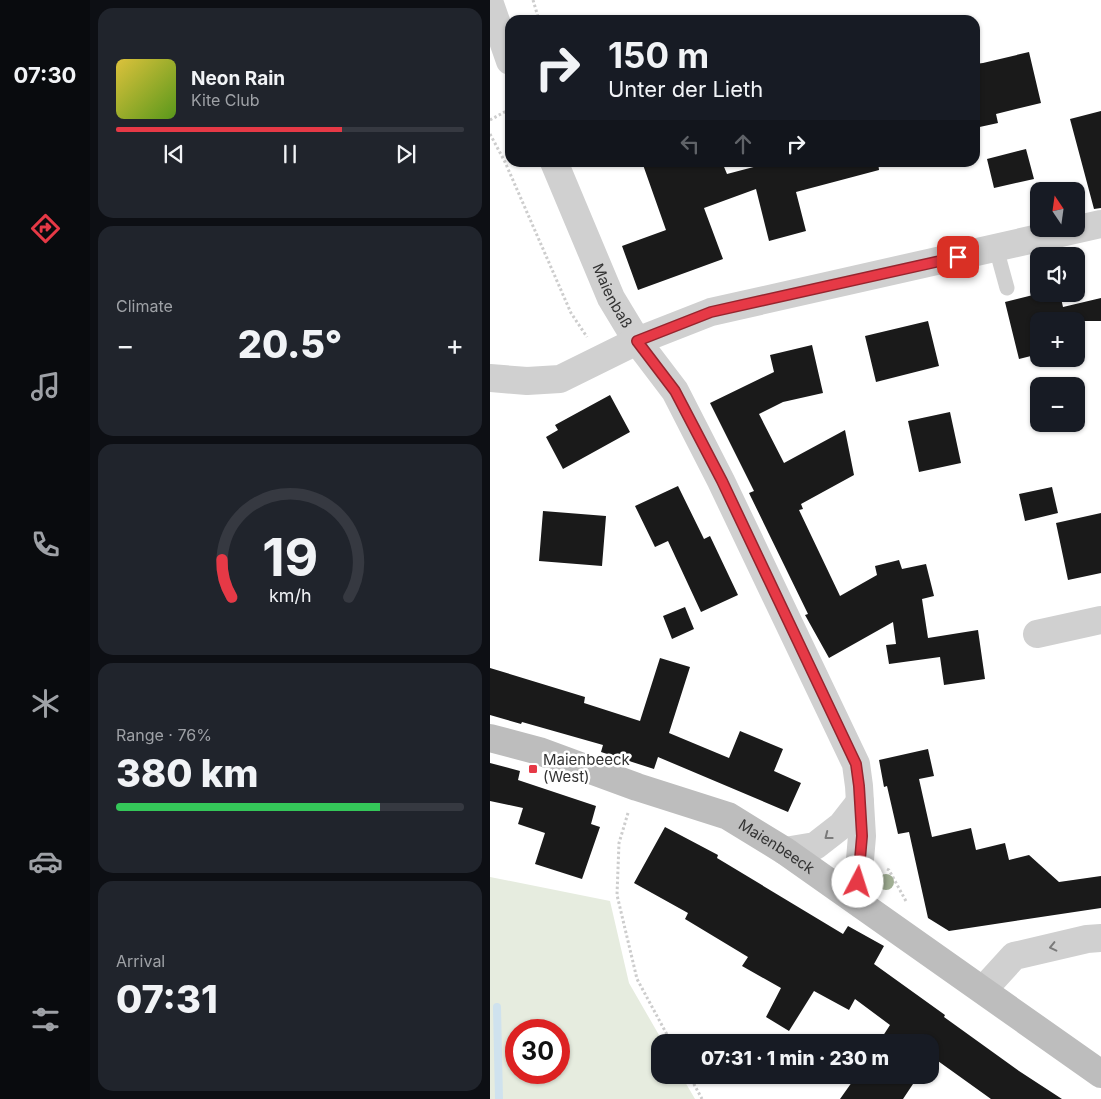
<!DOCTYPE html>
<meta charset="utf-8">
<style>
:root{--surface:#171b24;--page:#20242c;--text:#f1f3f6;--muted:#9ea1a6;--line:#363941;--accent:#e63946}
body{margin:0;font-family:Inter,sans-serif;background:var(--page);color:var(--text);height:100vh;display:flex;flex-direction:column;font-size:19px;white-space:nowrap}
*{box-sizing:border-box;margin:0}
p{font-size:16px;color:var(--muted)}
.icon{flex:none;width:28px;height:28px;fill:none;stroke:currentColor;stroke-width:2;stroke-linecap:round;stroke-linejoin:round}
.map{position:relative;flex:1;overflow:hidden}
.side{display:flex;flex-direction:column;gap:8px;padding:8px;background:#0d0f14;width:400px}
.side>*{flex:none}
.top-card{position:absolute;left:15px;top:15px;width:475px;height:152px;border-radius:15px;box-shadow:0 1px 4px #0004;background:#171b24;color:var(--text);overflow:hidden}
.needle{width:32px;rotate:347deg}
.tools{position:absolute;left:540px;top:182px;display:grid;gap:10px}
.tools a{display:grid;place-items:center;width:55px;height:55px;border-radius:10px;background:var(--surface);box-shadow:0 1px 4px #0004;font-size:25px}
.speed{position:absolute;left:15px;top:1019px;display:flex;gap:10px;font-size:25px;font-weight:700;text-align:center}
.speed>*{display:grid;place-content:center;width:65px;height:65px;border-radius:50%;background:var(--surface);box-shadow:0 1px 4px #0004;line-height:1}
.speed .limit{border:8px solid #d22;background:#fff;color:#111}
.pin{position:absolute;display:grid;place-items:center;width:42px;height:42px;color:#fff;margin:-21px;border-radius:10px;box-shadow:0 2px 8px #0006}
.me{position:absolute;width:55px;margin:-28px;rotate:5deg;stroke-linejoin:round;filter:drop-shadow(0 0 4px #0008)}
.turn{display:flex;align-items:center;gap:18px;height:105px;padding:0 20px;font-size:22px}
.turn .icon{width:65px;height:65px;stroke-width:2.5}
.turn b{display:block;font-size:35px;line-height:42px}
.lanes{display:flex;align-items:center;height:48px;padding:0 20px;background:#0003;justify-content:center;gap:25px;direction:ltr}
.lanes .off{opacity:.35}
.big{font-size:38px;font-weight:800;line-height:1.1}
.side .widget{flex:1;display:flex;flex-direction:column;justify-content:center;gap:8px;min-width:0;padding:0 18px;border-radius:15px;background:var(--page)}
.side .dial{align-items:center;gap:0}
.dial svg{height:130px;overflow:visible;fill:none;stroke:var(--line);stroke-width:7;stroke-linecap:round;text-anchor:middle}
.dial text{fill:var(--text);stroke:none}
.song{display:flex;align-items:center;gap:15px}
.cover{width:60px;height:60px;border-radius:8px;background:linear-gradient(135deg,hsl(50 70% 55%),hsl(90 70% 35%))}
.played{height:5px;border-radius:2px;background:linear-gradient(90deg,var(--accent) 65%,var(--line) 65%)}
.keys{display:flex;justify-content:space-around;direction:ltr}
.heat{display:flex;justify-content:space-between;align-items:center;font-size:28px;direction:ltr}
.charge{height:8px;border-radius:4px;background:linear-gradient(90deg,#34c759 76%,var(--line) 0)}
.trip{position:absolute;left:161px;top:1034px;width:288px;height:50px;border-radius:15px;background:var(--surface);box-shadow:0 1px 4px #0004;font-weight:800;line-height:50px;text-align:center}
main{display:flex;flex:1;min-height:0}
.menu{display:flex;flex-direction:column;width:90px;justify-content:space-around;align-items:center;background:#090b0e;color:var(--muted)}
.menu .icon{width:35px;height:35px}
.menu .on{color:var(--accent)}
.menu b{font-size:22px;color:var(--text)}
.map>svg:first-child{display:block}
.green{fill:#e6ecdf;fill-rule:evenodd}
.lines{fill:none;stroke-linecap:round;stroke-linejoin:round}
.stream{stroke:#cfe2ee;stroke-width:8}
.building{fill:#1a1a1a}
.path{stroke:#cdcdcd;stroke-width:3;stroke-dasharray:2.5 2.5;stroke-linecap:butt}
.lane{stroke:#d0d0d0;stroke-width:15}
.street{stroke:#d0d0d0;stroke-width:28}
.secondary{stroke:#bdbdbd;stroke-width:28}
.tree{fill:#a2b095}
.oneway{stroke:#7a7a7a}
.route-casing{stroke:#96252e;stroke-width:12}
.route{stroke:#e63946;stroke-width:9}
.poi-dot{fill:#e63946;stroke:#fff;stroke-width:2}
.labels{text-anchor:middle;stroke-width:5;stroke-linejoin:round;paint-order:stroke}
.street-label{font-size:15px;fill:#333;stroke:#fff}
.poi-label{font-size:15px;fill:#333;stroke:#fff;text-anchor:start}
</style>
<main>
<nav class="menu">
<b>07:30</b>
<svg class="icon on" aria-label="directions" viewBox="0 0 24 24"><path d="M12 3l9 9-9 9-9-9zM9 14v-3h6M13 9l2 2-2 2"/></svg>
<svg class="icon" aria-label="music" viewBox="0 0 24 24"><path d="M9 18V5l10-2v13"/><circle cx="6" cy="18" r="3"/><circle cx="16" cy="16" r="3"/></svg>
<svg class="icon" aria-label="phone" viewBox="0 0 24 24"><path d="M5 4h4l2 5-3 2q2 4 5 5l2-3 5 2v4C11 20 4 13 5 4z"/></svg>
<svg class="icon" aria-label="climate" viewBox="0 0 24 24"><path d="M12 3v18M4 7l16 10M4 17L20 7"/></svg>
<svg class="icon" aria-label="car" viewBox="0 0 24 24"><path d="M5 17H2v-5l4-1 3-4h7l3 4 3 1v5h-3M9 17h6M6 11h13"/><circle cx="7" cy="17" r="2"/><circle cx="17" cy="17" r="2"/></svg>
<svg class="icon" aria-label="filters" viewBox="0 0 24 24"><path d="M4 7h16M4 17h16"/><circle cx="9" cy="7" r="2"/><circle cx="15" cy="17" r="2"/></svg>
</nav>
<section class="side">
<div class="widget">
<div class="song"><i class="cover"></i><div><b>Neon Rain</b><p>Kite Club</p></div></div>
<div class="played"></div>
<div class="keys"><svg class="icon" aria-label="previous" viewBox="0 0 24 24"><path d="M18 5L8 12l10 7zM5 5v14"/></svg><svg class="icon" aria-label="pause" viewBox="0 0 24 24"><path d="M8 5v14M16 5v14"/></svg><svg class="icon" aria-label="next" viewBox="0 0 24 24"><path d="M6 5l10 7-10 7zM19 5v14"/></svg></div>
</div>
<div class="widget"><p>Climate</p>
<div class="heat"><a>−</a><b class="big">20.5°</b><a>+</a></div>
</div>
<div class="widget dial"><svg viewBox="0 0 100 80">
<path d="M14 69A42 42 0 1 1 86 69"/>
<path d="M14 69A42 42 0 0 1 8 46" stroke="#e63946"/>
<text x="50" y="56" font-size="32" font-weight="700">19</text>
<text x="50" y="72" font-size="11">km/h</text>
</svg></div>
<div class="widget"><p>Range · 76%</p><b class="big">380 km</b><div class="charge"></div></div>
<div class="widget"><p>Arrival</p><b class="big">07:31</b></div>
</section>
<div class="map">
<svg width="611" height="1099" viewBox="0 0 611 1099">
<rect width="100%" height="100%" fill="#fff"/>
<path class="green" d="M0,877l120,24 19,82 34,59h-3v33h21l14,24h-205zM26,1030h43v42h-43z"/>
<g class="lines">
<path class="stream" d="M7,1007l2,92"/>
</g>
<path class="building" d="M539,52l12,51 -45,11 2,9 -23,5v-64l8,-1z
M611,111v97l-7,1 -24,-90z
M536,149l8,30 -40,9 -7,-29z
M152,162h80l5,12 45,-12h106l1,8 -83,22 10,39 -37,10 -13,-52 -52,19 19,51 -85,31 -16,-44 44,-16z
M547,294h23l3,13 38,-9v23h-62v33l-20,5 -14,-57z
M438,321l11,45 -63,16 -11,-46z
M322,345l11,48 -40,9 -24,12 25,49 61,-33 9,45 -53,29 2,5 -4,1 41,86 37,-21 -2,-9 24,-6 3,9 24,-5 8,32 -12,3 6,39 50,-8 7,49 -41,6 -4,-28 -51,7 -3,-19 10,-1 -3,-22 -64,36 -24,-43 3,-1 -59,-121 5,-2 -44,-88 64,-31 -4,-17z
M120,395l20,37 -67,37 -17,-32 12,-7 -3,-5z
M460,412l11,51 -42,9 -11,-51z
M188,486l26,53 6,-3 28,59 -37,17 -33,-71 -13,6 -20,-41z
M562,487l6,26 -33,8 -6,-27z
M53,511l63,5 -4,50 -63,-5z
M611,513v60l-33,7 -12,-57z
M195,607l9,22 -22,10 -9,-23z
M170,658l30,9 -21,66 60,25 11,-27 43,18 -9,22 27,12 -13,29 -130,-55 -4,12 -53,-17 2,-7 -81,-23 -1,2 -31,-9v-47l95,29 -1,6 56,18z
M438,749l6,27 -15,3 13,58 39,-9 5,22 29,-7 4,17 20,-5 30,27 42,-6v32l-152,23 -21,-13 -19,-86 -11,2 -11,-48 -3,1 -5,-27z
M0,763l30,8 -2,9 78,26 -5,18 9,3 -18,52 -47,-15 10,-31 -27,-9 5,-16 -33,-7z
M175,827l53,28 -1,3 126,76 5,-8 36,20 -10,18 71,51 -1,2 75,54 43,28h-71l-60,-43 -1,3v-17h-51l11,-17 -35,-26 -6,11 -35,-19 -25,40 -23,-14 15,-29 -39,-22 6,-9 -63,-38 3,-6 -54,-30z
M367,1075h62l-16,24h-63z"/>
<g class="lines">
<path class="path" d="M43,0l6,20
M0,120l20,-11
M0,134l15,28 66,151 16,24
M138,813l-9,30 -2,52 20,84 34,63
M397,869l2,1 18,33
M199,1075l13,24"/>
<path class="lane" d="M506,248l11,40"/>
<g class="street">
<path d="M0,4l20,57"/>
<path id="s1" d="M64,162l57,136 26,43 38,50 46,90 135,283 3,22 3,50 -4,47 4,22"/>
<path d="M0,378l37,3 33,-2 77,-38 74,-29 390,-88"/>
<path d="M547,634l64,-14"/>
<path d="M295,851l30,-5 27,-21 18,-23"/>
<path d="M493,990l31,-34 73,-17 14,-1"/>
</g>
<path class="secondary" id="s2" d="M0,738l49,13 98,36 91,29 57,35 316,223"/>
</g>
<circle class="tree" cx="396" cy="882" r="8"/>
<defs><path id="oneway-chevron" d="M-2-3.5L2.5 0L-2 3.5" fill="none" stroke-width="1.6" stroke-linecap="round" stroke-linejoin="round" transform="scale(1.25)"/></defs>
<g class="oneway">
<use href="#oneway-chevron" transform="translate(338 836) rotate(142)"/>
<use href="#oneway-chevron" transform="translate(563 947) rotate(167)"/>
</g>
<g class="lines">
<defs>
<path id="route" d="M368,882l4,-46 -3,-50 -3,-22 -134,-283 -47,-90 -38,-50 74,-29 247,-55"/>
</defs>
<use href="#route" class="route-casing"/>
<use href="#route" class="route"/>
</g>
<rect class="poi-dot" x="38" y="764" width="10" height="10" rx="2.5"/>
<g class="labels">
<g class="street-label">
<text dy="5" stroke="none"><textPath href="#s1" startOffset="146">Maienbaß</textPath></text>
<text dy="5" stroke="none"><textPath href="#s2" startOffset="308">Maienbeeck</textPath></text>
</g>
<g class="poi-label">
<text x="53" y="765">Maienbeeck<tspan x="53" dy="17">(West)</tspan></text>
</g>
</g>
</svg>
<div class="tools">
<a><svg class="needle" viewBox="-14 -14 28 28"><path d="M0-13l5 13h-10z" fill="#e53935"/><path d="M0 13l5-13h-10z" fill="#9ea1a6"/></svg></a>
<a><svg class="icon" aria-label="sound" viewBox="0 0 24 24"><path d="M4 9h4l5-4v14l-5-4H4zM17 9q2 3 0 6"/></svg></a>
<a>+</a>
<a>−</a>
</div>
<div class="speed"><div class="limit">30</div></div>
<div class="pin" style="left:468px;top:257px;background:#d93025"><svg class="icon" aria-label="arrive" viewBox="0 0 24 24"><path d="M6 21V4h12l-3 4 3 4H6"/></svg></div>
<svg class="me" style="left:368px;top:882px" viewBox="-20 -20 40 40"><circle r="19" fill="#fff"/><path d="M0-13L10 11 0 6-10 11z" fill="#e63946"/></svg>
<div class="trip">07:31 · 1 min · 230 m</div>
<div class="top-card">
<div class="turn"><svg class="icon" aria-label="right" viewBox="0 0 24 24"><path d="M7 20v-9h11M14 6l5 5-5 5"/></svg><div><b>150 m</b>Unter der Lieth</div></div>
<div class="lanes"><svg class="icon off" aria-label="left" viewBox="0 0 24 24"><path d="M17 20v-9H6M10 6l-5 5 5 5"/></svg><svg class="icon off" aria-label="ahead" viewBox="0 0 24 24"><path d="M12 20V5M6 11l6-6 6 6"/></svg><svg class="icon" aria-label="right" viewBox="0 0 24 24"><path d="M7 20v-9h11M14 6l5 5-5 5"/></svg></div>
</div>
</div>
</main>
